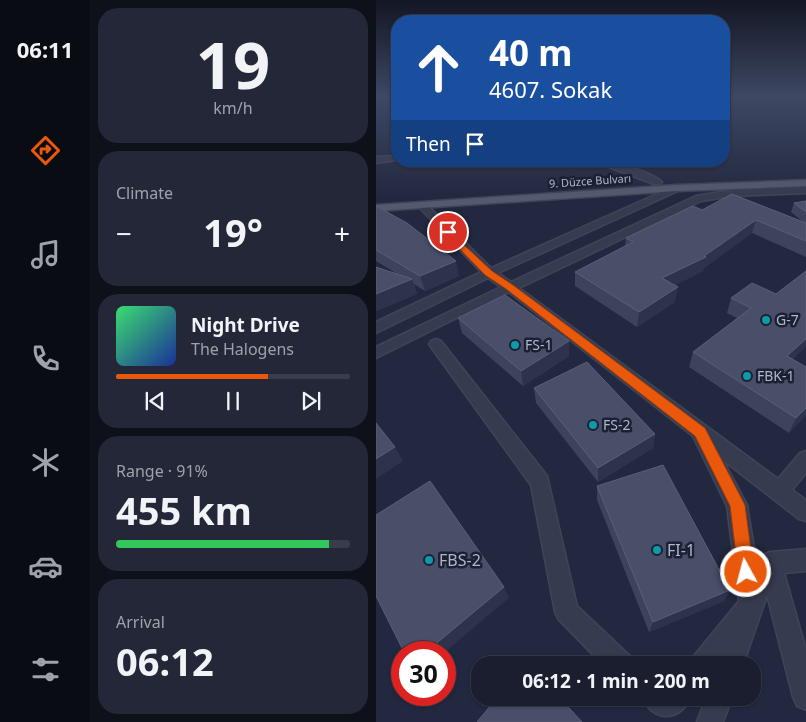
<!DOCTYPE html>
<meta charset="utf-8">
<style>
:root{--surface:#1a1e2f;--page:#232737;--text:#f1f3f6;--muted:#9fa2aa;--line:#383c4b;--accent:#ea580c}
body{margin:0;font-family:"Noto Sans",sans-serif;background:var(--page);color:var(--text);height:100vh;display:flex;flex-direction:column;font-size:19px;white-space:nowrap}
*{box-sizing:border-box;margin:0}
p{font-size:16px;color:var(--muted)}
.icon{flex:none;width:28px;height:28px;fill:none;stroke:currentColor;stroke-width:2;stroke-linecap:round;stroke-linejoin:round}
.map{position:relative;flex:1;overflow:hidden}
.side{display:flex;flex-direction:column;gap:8px;padding:8px;background:#0e101a;width:286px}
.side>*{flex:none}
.banner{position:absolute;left:15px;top:15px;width:339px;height:152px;border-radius:20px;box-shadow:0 1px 4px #0004,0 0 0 1px var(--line);background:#1a4fa0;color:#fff;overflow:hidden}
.speed{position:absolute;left:15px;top:641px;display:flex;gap:10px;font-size:25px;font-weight:700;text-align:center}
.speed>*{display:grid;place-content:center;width:65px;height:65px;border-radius:50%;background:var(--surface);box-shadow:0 1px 4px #0004,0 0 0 1px var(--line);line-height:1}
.speed .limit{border:8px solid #d22;background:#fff;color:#111}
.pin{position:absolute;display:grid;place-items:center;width:42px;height:42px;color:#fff;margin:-21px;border:2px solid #fff;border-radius:50%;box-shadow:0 1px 5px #0007}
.me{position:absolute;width:55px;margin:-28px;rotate:353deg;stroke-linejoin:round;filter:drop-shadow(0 0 4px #0008)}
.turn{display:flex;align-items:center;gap:18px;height:105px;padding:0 15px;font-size:22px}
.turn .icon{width:65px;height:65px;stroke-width:2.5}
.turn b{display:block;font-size:35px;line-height:42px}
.then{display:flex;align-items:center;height:48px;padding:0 15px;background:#0003;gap:10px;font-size:19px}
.big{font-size:38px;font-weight:700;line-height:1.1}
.side .widget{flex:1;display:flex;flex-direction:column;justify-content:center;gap:8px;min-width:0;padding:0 18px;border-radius:20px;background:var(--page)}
.side .dial{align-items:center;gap:0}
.dial b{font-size:65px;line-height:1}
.song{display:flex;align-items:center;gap:15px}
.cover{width:60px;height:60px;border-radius:8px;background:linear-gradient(135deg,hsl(140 70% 55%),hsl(230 70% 35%))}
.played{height:5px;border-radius:2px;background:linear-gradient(90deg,var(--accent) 65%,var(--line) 65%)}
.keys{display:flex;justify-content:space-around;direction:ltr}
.heat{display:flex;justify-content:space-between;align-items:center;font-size:28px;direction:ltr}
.charge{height:8px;border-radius:4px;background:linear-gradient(90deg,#34c759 91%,var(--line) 0)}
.trip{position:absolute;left:95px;top:656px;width:290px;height:50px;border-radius:20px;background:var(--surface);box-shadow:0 1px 4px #0004,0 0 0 1px var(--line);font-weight:700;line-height:50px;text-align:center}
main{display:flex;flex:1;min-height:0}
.menu{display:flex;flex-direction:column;width:90px;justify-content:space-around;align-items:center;background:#0a0c13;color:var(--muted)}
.menu .icon{width:35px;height:35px}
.menu .on{color:var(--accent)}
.menu b{font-size:22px;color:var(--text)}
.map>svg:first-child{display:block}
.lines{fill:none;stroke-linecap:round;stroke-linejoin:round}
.minor-casing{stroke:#404458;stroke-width:3}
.major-casing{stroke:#404458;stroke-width:3}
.minor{fill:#373b4f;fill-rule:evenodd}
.major{fill:#54596f;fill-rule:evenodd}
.wall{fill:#3d435d}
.shaded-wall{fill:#2d334c}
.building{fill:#494f69;stroke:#5a5f78}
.route{fill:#ea580c;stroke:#983908}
.culture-dot{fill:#0f9aa8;stroke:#1c2034;stroke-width:2}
.labels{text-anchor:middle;stroke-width:5;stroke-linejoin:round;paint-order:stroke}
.far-street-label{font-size:11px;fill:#b2b6ca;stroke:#1c2034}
.poi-label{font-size:14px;fill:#b2b6ca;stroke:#1c2034;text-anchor:start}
.near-poi-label{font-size:16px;fill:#b2b6ca;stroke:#1c2034;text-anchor:start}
</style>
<main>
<nav class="menu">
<b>06:11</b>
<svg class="icon on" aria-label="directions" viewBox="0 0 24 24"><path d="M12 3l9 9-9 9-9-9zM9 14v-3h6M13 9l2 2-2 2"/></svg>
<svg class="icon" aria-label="music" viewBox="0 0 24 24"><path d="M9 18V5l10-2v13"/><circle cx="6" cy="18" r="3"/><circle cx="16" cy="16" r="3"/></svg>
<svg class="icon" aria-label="phone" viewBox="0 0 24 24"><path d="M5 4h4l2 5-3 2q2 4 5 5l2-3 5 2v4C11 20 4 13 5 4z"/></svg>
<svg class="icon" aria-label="climate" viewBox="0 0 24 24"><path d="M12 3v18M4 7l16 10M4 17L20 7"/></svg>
<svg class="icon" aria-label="car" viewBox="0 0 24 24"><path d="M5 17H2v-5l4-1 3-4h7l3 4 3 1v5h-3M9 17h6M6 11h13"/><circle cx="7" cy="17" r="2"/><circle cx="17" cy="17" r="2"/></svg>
<svg class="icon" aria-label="filters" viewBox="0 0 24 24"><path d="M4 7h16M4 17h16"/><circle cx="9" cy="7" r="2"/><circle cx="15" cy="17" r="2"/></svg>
</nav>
<section class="side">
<div class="widget dial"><b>19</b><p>km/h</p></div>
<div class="widget"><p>Climate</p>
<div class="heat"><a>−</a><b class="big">19°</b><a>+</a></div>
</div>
<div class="widget">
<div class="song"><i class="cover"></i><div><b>Night Drive</b><p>The Halogens</p></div></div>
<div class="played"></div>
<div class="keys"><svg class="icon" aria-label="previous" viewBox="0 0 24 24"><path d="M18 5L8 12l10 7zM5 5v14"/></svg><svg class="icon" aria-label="pause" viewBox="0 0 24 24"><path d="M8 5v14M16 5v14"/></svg><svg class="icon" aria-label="next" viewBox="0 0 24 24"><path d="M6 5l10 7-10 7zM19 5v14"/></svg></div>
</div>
<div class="widget"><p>Range · 91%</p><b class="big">455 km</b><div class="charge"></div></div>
<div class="widget"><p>Arrival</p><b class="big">06:12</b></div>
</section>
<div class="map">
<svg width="430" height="722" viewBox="0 0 430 722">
<rect width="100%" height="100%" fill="#22283f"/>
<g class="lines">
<defs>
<path id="minor" d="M21,156v4l-21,3v-6z
M217,161c18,0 55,9 69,21l-2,2h-6z
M301,185l3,1v4l-182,83 13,9 185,-86 37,-6 73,-3v6l-73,3 -32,5 -182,87 259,191 22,-26 6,-2v22l-14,17 14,10v21l-7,-2 -76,-59 24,45 10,62 5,-12 8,-3 36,-3v22l-22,2 22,77v60l-9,-4 -4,-9 -26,-102 -24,70h-53l4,-9 45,-55 -12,-95 -34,-70 -184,-144 -133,66v-11l125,-60 -13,-9 -112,55v-11l105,-50 -62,-65v-4h6l66,65z
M60,339l5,2 106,135 30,130 53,50 4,9h-31l-44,-45 -4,-8 -24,-127 -100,-138 -2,-3 2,-3z
M266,698h49c-13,24 -36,24 -49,0z
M330,698h26l-9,24h-26z"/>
<path id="major" d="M430,180v6l-129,5 -301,20v-6l301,-20z"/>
</defs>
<use href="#minor" class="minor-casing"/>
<use href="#major" class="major-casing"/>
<use href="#minor" class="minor"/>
<use href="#major" class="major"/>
</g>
<path class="wall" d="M430,201v56l-54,-24 -48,35 -1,3 -28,14v17l-38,25 -62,-41v-14l50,-26 1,-8 76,-28 100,11 -11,-9 3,-9z
M0,206l83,70 -34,15 -11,-7 3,10 -41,17v-44l23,8 -23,-14z
M400,294l17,66 13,55 -17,18 -100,-66 4,-15 44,-34 -10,-5 4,-15z
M82,318l111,23v15l-46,30 -61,-53z
M158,388l121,46 -2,14 -55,34 -62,-79z
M221,486l133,104 -6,11 -75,31 -52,-132z"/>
<path class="shaded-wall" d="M380,220l-4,13 -48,35 -1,3 -43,22 2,-15 42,-22z
M80,261l3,15 -34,15 -5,-15z
M36,279l5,15 -41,17v-17z
M302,287l-3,15 -38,25 2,-15z
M430,339v8l-25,24 6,-15z
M193,341v15l-46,30 -2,-15z
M430,408v7l-17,18 7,-15z
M279,434l-2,14 -55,34v-14z
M19,447l8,14 -27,18v-20z
M128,587l5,11 -64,54h-19z
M354,590l-6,11 -75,31 4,-10z"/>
<path class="building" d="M356,194l74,29v18l-50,-21 -52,36 2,1 -44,21 16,9 -39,25 -64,-40 58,-30 -7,-4 67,-32 9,4z
M430,201v11l-12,-9z
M0,206l31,17 49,38 -36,15 -44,-26z
M0,267l36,12 -36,15z
M430,271v68l-19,17 19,11v41l-10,10 -103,-66 58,-44 -20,-10 21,-15 24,11z
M129,295l64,46 -48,30 -63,-53z
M211,362l68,72 -57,34 -64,-80z
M0,423l19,24 -19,12z
M287,465l67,125 -77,32 -56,-136z
M54,481l74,106 -78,65h-22l-28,-56v-81z
M150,661l4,4h-7z
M121,698h63l22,24h-105z"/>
<linearGradient id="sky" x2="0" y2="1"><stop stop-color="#131623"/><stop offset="0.49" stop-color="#3e4863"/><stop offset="1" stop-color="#3e4863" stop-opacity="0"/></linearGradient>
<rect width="430" height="197" fill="url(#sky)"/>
<path class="route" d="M72,230l44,41 21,14 192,143 40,77 9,67 -2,6 -6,2 -6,-2 -2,-6 -8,-66 -35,-70 -189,-147 -21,-14 -40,-41v-3z"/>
<g class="culture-dot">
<circle cx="390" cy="320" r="5"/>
<circle cx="139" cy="345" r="5"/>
<circle cx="371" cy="376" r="5"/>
<circle cx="217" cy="425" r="5"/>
<circle cx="281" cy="550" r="5"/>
<circle cx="53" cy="560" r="5"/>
</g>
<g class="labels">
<g class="far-street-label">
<text transform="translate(214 181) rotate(-4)" y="4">9. Düzce Bulvarı</text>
</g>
<g class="poi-label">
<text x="400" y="325">G-7</text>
<text x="149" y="350">FS-1</text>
<text x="381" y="381">FBK-1</text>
<text x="227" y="430">FS-2</text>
</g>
<g class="near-poi-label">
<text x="291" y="556">FI-1</text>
<text x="63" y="566">FBS-2</text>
</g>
</g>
</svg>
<div class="speed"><div class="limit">30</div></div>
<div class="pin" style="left:72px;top:232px;background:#d93025"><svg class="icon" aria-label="arrive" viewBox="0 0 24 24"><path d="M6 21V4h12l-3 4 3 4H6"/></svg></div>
<svg class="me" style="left:370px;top:572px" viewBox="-20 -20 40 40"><circle r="17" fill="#ea580c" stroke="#fff" stroke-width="3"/><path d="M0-11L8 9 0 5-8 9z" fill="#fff"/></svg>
<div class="trip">06:12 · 1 min · 200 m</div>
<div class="banner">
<div class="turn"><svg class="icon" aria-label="ahead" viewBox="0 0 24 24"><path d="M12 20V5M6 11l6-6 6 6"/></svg><div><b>40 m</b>4607. Sokak</div></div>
<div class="then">Then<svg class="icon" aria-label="arrive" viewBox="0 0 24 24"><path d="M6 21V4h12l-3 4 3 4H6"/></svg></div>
</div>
</div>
</main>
